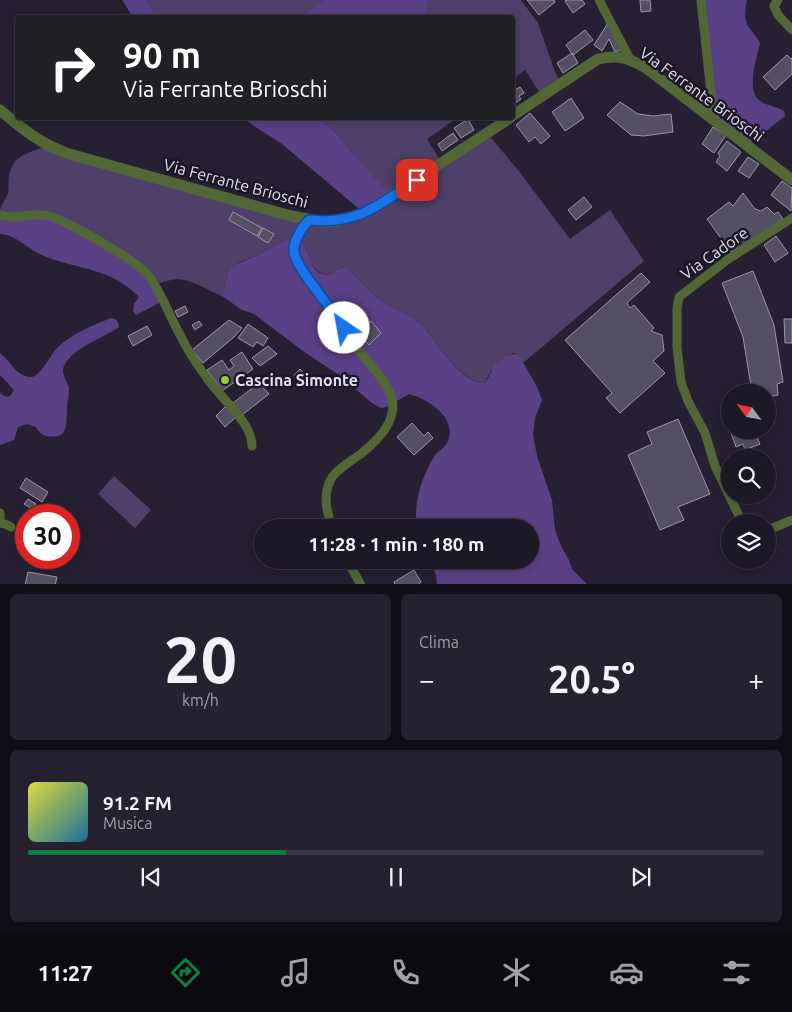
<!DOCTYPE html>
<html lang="it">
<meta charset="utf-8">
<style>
:root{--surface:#1c1826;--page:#25212e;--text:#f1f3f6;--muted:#a0a0a7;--line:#3a3743;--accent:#0b8043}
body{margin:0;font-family:Ubuntu,sans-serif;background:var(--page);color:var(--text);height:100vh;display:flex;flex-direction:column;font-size:19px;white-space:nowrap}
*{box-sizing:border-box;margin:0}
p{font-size:16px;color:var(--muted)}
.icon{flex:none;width:28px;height:28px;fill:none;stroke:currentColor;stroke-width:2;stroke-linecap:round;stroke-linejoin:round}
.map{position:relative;height:584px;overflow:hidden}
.panel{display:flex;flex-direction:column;gap:10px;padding:10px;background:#0f0d15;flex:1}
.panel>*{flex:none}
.top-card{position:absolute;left:15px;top:15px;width:500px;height:105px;border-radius:5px;box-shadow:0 2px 8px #0003,0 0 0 1px var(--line);background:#202124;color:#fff;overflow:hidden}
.needle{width:32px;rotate:303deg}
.buttons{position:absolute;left:721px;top:384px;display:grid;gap:10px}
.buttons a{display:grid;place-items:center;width:55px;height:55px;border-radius:50%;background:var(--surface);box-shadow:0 2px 8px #0003,0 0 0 1px var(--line);font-size:25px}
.speed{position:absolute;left:15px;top:504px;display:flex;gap:10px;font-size:25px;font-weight:700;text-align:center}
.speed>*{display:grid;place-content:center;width:65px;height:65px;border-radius:50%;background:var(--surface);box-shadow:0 2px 8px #0003,0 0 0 1px var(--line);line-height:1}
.speed .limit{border:8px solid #d22;background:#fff;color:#111}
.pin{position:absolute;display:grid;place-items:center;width:42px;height:42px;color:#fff;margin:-21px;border-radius:10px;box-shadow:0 2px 8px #0006}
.me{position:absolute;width:55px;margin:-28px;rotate:327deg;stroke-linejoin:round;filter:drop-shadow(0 0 4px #0008)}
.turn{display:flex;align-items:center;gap:18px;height:105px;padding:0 25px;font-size:22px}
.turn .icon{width:65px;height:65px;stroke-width:2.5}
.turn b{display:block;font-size:35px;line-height:42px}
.big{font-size:38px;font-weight:700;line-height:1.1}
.panel .card{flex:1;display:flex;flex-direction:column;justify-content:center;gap:8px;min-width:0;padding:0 18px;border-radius:8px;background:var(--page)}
.panel .dial{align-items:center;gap:0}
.dial b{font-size:65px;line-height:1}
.song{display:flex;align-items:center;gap:15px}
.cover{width:60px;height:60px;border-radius:8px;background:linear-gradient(135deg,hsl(60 70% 55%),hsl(200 70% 35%))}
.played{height:5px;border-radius:2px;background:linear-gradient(90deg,var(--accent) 35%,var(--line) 35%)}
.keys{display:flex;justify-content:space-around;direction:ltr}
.heat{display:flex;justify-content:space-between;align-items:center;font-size:28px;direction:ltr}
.panel .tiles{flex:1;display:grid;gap:10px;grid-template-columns:1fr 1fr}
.card:last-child{grid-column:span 2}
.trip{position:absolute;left:254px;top:519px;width:285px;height:50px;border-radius:25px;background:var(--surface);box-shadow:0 2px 8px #0003,0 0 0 1px var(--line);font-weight:700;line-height:50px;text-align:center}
.dock{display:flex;height:80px;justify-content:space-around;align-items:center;background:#0b0a0f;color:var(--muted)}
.dock .icon{width:35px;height:35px}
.dock .on{color:var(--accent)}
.dock b{font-size:22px;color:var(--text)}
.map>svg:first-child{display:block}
.green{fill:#4e4068}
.forest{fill:#5a4085}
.building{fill:#554f63;stroke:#9b94ab}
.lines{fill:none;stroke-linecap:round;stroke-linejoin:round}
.minor{stroke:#526735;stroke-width:9}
.tertiary{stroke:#526735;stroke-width:11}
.route-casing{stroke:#114b97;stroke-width:12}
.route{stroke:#1a73e8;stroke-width:9}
.poi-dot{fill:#98cb37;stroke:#1c1728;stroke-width:2}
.labels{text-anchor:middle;stroke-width:5;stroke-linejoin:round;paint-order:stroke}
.street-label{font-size:16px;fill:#e2deea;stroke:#1c1728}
.poi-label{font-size:16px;font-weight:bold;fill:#e2deea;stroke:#1c1728;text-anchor:start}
</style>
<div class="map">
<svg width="792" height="585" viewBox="0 0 792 585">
<rect width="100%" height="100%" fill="#262032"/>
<path class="green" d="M146,0h177l-21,18 -145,-1z
M427,0h94l17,23 17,49 6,11 -19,13 -17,-26 -12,9 -1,-61h-87l3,-10z
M319,118h138l-30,21 15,24 45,-30 31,37 52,69 40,-29 34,51 -121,102 -4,-8 -6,-2 -22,17 -6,13c-26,-1 -46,-40 -63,-58 -12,-12 -29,-15 -42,-25 -12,-9 -22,-22 -33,-33l-8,1 -9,7c-16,-1 -21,-13 -24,-27l-23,-7 -25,14 -19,7 -11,10 -6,24c-15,-6 -35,-20 -51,-16 -6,1 -11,3 -16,5l-155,-70c0,-13 5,-12 8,-22 1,-6 0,-11 1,-17 5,-24 20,-21 38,-31l278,77 65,-26 -43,-49 -8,-11z
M114,476l37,34 -16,18 -37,-34z"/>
<path class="forest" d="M122,0h24l11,17h-24z
M323,0h104l1,8 -3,9h-123z
M701,0h46c-2,10 -4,21 3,29 4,5 7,8 10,14 -3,13 -14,47 -1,57 5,5 17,6 25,11l1,5 -38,30 -33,-25z
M243,118h76l20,18 8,11 44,49 -25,16 -8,-4 -76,-64 -28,-18z
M0,215l47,1 96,53 20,32 -27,14 -3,-4 1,-7 5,-7c-27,-29 -60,-27 -95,-41 -15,-6 -27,-21 -44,-22z
M296,240c4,2 8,5 10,9 7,13 4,25 24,26l9,-7 8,-1c11,11 21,24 33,33 13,10 30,13 42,25 17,18 37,58 63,58 10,-14 4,-19 23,-27 5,-2 6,-3 11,-1l18,32 5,13 -7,18 -2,17 4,21 15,44 3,30 6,16 8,14 3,9 15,15h-150l-1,-9 -7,-15h101v-32l-113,-1c-4,-25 5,-51 18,-72 4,-5 11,-8 13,-14 9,-23 -19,-42 -39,-47l-22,13 -6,1 -9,-5 -33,-28 -36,-24 -49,-37 -12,-4 -20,-14 6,-24 6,-7 24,-10 25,-14z
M111,318c6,1 7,3 8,9 -17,12 -43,19 -54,37 -6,10 3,16 4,25 0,7 -2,13 -2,20 -1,15 2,31 -20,27 -6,-1 -8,-4 -11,-9l-9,-3 -9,3 -4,13 -14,5v-52l6,4 4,-1 4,-6 -14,-15v-22c10,7 14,21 29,24 11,2 21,-22 28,-29 14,-14 36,-23 54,-30z"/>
<path class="building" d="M527,0h27l1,2 -16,13z
M566,0h16l3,4 -12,9 -8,-12z
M640,0h10l1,11 -10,1z
M608,23l15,26 -8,3 -6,-13 -7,12 -8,-6z
M585,30l8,10 -20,15 -7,-10z
M572,53l6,10 -15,10 -6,-10z
M787,55l4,4 1,-1v16l-17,16 -12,-13z
M520,87l4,6 -5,3 2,3 -7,5 -2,-3v-9z
M571,98l13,20 -19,13 -13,-19z
M620,102l18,12 15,2 18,-2 2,18 -29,4 -13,-1 -24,-20z
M530,113l20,23 -9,8 -6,-7 -6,5 -13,-17z
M468,119l6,11 -13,8 -7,-10z
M713,127l13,8 -12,18 -12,-9z
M453,133l5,7 -16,11 -4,-7z
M727,141l14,11 -14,19 -11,-9 4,-6 -2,-3z
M748,157l11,7 -10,14 -11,-7z
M782,181l10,7 -1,23 -20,-16z
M743,193l12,16 6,2 6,-4 7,7 4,-2 5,7 -39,26 -13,7 -24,-33 22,-17 4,4z
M584,197l8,10 -16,13 -8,-10z
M233,212l29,16 -5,8 -28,-16z
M263,228l11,6 -6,9 -10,-6z
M776,236l12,17 -13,9 -11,-17z
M753,271l21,54 9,57 -6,2 1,11 -10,2v-5h-16l-9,-55 -21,-54z
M641,273l9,9 -23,21 3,5 4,-3 20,23 -3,3 11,4 2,16 -11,10 12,12 -45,40 -14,-15 6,-5 -47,-53z
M185,306l3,6 -10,5 -3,-6z
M784,319h8v24h-7z
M229,320l13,8 -8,9 -31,26 -11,-13z
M199,321l3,4 -7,5 -3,-5z
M371,321l10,12 -12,12 -11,-12z
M248,324l20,14 -5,8 -6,-4 -4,5 -15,-9z
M147,326l5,9 -19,11 -5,-10z
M268,346l9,8 -17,12 -8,-8z
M242,352l11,17 -31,22 -15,-21 15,-10 7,10 5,-4 -4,-6z
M300,369l8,9 -6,6 -8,-9z
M259,383l10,11 -27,21 -9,-12z
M226,406l10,11 -11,10 -9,-11z
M678,419l32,75 -32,13 6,13 -24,10 -32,-75 24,-11 -5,-12z
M412,423l12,13 4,-4 5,6 -19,17 -17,-18z
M737,430h7l1,3 9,-3 6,14 -15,6 -2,-6 -7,3 -5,-14z
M26,478l22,14 -6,10 -22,-14z
M28,499l8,5 -4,5 -8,-5z
M35,558h32l-1,1 -6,-1 -2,8 -24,-5z
M414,570l7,12 -4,3h-22l-1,-3z
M28,572l29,5 -2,8h-30z"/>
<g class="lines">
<path class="minor" d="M599,0l31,59
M701,0l13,121
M778,0l-4,6 4,9 14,15
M0,215c17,6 33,-4 49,1 19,6 89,45 100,60 12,17 20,38 30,57 8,16 17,31 28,45 13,20 45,44 45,68
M309,220c-7,8 -15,20 -15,31 0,4 2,11 4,14 11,17 25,32 37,49 7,10 12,22 20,32 11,14 30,33 36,50 8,23 -12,43 -29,57 -9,7 -22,14 -29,23 -11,15 -7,37 0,52
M0,513v5
M742,522l-27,-56 -10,-33 -17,-32 -7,-19 -4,-35v-38l2,-12 48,-37 65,-42
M0,523l5,1 6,3
M768,530l24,-10
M347,560l14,25"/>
<path class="tertiary" d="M0,110c24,20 36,31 66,43l225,63 34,6 13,-1 28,-9 144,-94
M512,116l86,-57c21,-5 30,-1 48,9l146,112"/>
</g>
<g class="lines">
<defs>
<path id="route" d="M344,328c-11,-19 -48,-59 -50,-76 -1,-11 8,-24 15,-32 49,5 69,-15 108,-40"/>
</defs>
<use href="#route" class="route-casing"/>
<use href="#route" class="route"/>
</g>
<circle class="poi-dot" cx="225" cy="380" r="5"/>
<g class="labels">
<g class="street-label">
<text transform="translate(702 94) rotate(36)" y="6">Via Ferrante Brioschi</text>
<text transform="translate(236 183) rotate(15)" y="6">Via Ferrante Brioschi</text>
<text transform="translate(714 253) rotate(-35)" y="6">Via Cadore</text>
</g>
<g class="poi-label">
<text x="235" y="386">Cascina Simonte</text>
</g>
</g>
</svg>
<div class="buttons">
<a><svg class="needle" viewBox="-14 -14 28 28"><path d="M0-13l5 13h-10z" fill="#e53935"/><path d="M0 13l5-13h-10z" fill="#a0a0a7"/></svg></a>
<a><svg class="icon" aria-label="search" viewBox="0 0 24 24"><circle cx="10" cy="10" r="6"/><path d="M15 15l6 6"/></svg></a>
<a><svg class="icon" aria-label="layers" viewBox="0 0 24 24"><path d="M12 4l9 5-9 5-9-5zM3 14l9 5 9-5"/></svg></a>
</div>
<div class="speed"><div class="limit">30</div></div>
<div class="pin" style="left:417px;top:180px;background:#d93025"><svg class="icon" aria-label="arrive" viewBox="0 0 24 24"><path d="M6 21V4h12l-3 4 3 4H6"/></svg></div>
<svg class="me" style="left:344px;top:328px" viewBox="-20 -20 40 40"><circle r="19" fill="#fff"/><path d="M0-13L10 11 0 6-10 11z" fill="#1a73e8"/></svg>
<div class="trip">11:28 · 1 min · 180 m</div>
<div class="top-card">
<div class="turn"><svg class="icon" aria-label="right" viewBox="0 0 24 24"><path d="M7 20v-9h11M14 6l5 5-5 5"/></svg><div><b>90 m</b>Via Ferrante Brioschi</div></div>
</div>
</div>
<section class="panel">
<div class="tiles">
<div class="card dial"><b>20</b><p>km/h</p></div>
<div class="card"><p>Clima</p>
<div class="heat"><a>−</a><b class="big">20.5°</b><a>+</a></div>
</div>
<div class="card">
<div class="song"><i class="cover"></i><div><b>91.2 FM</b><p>Musica</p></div></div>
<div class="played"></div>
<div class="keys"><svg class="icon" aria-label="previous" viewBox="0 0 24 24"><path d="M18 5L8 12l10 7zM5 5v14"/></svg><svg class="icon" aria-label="pause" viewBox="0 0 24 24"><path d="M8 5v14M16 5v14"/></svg><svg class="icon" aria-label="next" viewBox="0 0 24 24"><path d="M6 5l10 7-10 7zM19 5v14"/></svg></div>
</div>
</div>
</section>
<nav class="dock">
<b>11:27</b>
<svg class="icon on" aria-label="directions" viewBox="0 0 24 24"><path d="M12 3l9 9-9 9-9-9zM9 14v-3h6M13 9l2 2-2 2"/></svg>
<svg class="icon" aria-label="music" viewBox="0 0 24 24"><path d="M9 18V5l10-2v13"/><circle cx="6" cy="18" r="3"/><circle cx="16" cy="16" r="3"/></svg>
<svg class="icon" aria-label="phone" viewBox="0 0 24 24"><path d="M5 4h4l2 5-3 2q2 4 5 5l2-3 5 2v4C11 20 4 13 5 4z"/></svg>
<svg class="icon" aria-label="climate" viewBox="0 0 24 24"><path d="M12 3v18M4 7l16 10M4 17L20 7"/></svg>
<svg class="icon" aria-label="car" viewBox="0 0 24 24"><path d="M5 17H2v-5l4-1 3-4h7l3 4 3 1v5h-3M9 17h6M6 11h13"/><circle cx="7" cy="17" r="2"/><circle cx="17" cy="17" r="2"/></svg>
<svg class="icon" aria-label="filters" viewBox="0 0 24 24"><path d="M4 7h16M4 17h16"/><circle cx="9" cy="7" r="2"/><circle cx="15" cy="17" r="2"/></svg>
</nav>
